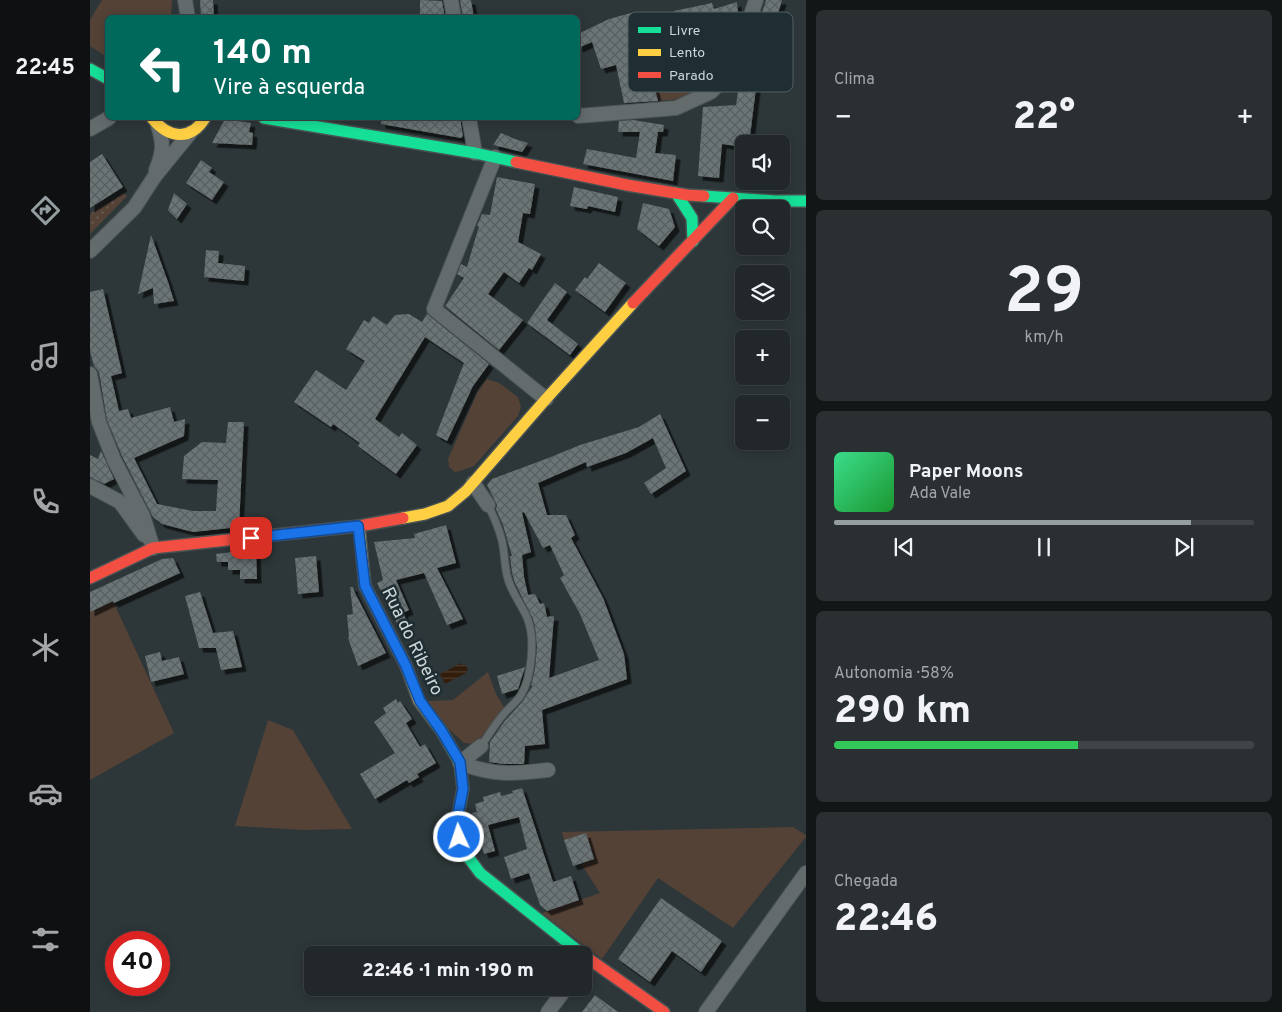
<!DOCTYPE html>
<html lang="pt">
<meta charset="utf-8">
<style>
:root{--surface:#22282a;--page:#2a3032;--text:#f1f3f6;--muted:#a2a6a8;--line:#3f4447;--accent:#949ea1}
body{margin:0;font-family:Overpass,sans-serif;background:var(--page);color:var(--text);height:100vh;display:flex;flex-direction:column;font-size:19px;white-space:nowrap}
*{box-sizing:border-box;margin:0}
p{font-size:16px;color:var(--muted)}
.icon{flex:none;width:28px;height:28px;fill:none;stroke:currentColor;stroke-width:2;stroke-linecap:round;stroke-linejoin:round}
.map{position:relative;flex:1;overflow:hidden}
.sheet{display:flex;flex-direction:column;gap:10px;padding:10px;background:#131617;width:476px}
.sheet>*{flex:none}
.guide{position:absolute;left:15px;top:15px;width:475px;height:105px;border-radius:8px;box-shadow:0 2px 12px #0003,0 0 0 1px var(--line);background:#00695c;color:#fff;overflow:hidden}
.tools{position:absolute;left:645px;top:135px;display:grid;gap:10px}
.tools a{display:grid;place-items:center;width:55px;height:55px;border-radius:8px;background:var(--surface);box-shadow:0 2px 12px #0003,0 0 0 1px var(--line);font-size:25px}
.speed{position:absolute;left:15px;top:931px;display:flex;gap:10px;font-size:25px;font-weight:700;text-align:center}
.speed>*{display:grid;place-content:center;width:65px;height:65px;border-radius:50%;background:var(--surface);box-shadow:0 2px 12px #0003,0 0 0 1px var(--line);line-height:1}
.speed .limit{border:8px solid #d22;background:#fff;color:#111}
.pin{position:absolute;display:grid;place-items:center;width:42px;height:42px;color:#fff;margin:-21px;border-radius:10px;box-shadow:0 2px 8px #0006}
.me{position:absolute;width:55px;margin:-28px;rotate:357deg;stroke-linejoin:round;filter:drop-shadow(0 0 4px #0008)}
.turn{display:flex;align-items:center;gap:18px;height:105px;padding:0 25px;font-size:22px}
.turn .icon{width:65px;height:65px;stroke-width:2.5}
.turn b{display:block;font-size:35px;line-height:42px}
.big{font-size:38px;font-weight:800;line-height:1.1}
.sheet .tile{flex:1;display:flex;flex-direction:column;justify-content:center;gap:8px;min-width:0;padding:0 18px;border-radius:8px;background:var(--page)}
.sheet .dial{align-items:center;gap:0}
.dial b{font-size:65px;line-height:1}
.song{display:flex;align-items:center;gap:15px}
.cover{width:60px;height:60px;border-radius:8px;background:linear-gradient(135deg,hsl(150 70% 55%),hsl(130 70% 35%))}
.played{height:5px;border-radius:2px;background:linear-gradient(90deg,var(--accent) 85%,var(--line) 85%)}
.keys{display:flex;justify-content:space-around;direction:ltr}
.heat{display:flex;justify-content:space-between;align-items:center;font-size:28px;direction:ltr}
.charge{height:8px;border-radius:4px;background:linear-gradient(90deg,#34c759 58%,var(--line) 0)}
.trip{position:absolute;left:214px;top:946px;width:288px;height:50px;border-radius:8px;background:var(--surface);box-shadow:0 2px 12px #0003,0 0 0 1px var(--line);font-weight:800;line-height:50px;text-align:center}
main{display:flex;flex:1;min-height:0}
.dock{display:flex;flex-direction:column;width:90px;justify-content:space-around;align-items:center;background:#0e1011;color:var(--muted)}
.dock .icon{width:35px;height:35px}
.dock .selected{color:var(--accent)}
.dock b{font-size:22px;color:var(--text)}
.map>svg:first-child{display:block}
.green{fill:#544237}
.park{fill:url(#park-dots)}
.water{fill:url(#water-rules)}
.building{fill:url(#building-cross-hatch);fill-rule:evenodd;filter:url(#shadow)}
.lines{fill:none;stroke-linecap:round;stroke-linejoin:round}
.lane-casing{stroke:#495253;stroke-width:9}
.street-casing{stroke:#495253;stroke-width:16}
.fast-casing{stroke:#495253;stroke-width:14}
.slow-casing{stroke:#495253;stroke-width:14}
.jam-casing{stroke:#495253;stroke-width:14}
.lane{stroke:#646b6d;stroke-width:7}
.street{stroke:#646b6d;stroke-width:14}
.fast{stroke:#16e098;stroke-width:11}
.slow{stroke:#ffcf43;stroke-width:11}
.jam{stroke:#f24e42;stroke-width:11}
.route-casing{stroke:#114b97;stroke-width:12}
.route{stroke:#1a73e8;stroke-width:9}
.labels{text-anchor:middle;stroke-width:5;stroke-linejoin:round;paint-order:stroke}
.street-label{font-size:18px;fill:#ccd6d9;stroke:#1e2e33}
.key{fill:#1e2e33;stroke:#526065;stroke-width:1}
.key-label{font-size:14px;fill:#ccd6d9}
</style>
<main>
<nav class="dock">
<b>22:45</b>
<svg class="icon selected" aria-label="directions" viewBox="0 0 24 24"><path d="M12 3l9 9-9 9-9-9zM9 14v-3h6M13 9l2 2-2 2"/></svg>
<svg class="icon" aria-label="music" viewBox="0 0 24 24"><path d="M9 18V5l10-2v13"/><circle cx="6" cy="18" r="3"/><circle cx="16" cy="16" r="3"/></svg>
<svg class="icon" aria-label="phone" viewBox="0 0 24 24"><path d="M5 4h4l2 5-3 2q2 4 5 5l2-3 5 2v4C11 20 4 13 5 4z"/></svg>
<svg class="icon" aria-label="climate" viewBox="0 0 24 24"><path d="M12 3v18M4 7l16 10M4 17L20 7"/></svg>
<svg class="icon" aria-label="car" viewBox="0 0 24 24"><path d="M5 17H2v-5l4-1 3-4h7l3 4 3 1v5h-3M9 17h6M6 11h13"/><circle cx="7" cy="17" r="2"/><circle cx="17" cy="17" r="2"/></svg>
<svg class="icon" aria-label="filters" viewBox="0 0 24 24"><path d="M4 7h16M4 17h16"/><circle cx="9" cy="7" r="2"/><circle cx="15" cy="17" r="2"/></svg>
</nav>
<div class="map">
<svg width="716" height="1012" viewBox="0 0 716 1012">
<defs>
<pattern id="park-dots" width="8" height="8" patternUnits="userSpaceOnUse" patternTransform="scale(1.25)"><rect width="8" height="8" fill="#544237"/><path d="M2 2h.1M6 6h.1" fill="none" stroke="#6b5d53" stroke-width="1.8" stroke-linecap="round"/></pattern>
<pattern id="water-rules" width="6" height="5" patternUnits="userSpaceOnUse" patternTransform="scale(1.25)"><rect width="6" height="5" fill="#321d0d"/><path d="M0 2.5h6" fill="none" stroke="#4e3d30"/></pattern>
<pattern id="building-cross-hatch" width="8" height="8" patternUnits="userSpaceOnUse" patternTransform="scale(1.25)"><rect width="8" height="8" fill="#6c7476"/><path d="M0 0l8 8M0 8l8-8" fill="none" stroke="#595f61"/></pattern>
<filter id="shadow"><feDropShadow dx="4.5" dy="4.5" stdDeviation="0" flood-color="#0009"/></filter>
</defs>
<rect width="100%" height="100%" fill="#2d3638"/>
<path class="green" d="M12,0h70l-1,17 -63,1 -1,39 -17,-11v-26z
M649,27h4l-14,41 -30,25 -20,6 -20,2 -12,-45 48,-13 5,14 29,-10 -4,-14z
M397,379l12,4 19,14 3,10 -3,9 -44,50 -11,4 -8,2 -6,-5 -1,-8 29,-66z
M23,601l61,132 -84,47v-176l3,6z
M398,672l8,22 8,13 -28,37 -12,-1 -15,-14 -21,-28 25,-1z
M178,720l25,10 59,99 -49,1 -68,-4z
M703,827l13,8v2l-73,91 -75,-50 -56,81 -60,-46 58,-20 -19,-29 13,-5 -8,-26 -22,7 -2,-8z"/>
<path class="park" d="M34,193l3,3 -37,38v-20z"/>
<path class="water" d="M371,663l1,2 3,-1 3,6 -2,2v1l-21,11 -5,-10z"/>
<path class="building" d="M110,0h13l1,16 -13,1z
M330,0l22,1 3,17h-25z
M370,0h11l3,18h-11z
M676,0h16l-26,88 -7,56h-5v3l-22,-3 -3,34 -21,-2 5,-69 33,-2 2,-13z
M647,2l2,22 -2,4 -12,5 4,14 -30,10 -10,-32 -11,2 -4,-16 38,-8 2,6z
M541,13l16,43 11,45 -34,2 -8,-38 -15,4 -9,-27 -14,6v-14l31,-15z
M291,118h79l3,18 -2,2 -80,-14z
M135,119l26,4 -2,9 4,1 -1,12 -40,-2z
M543,120l31,5 -1,7h-5l-3,21 21,2 -3,26 -90,-17 4,-15 49,9 4,-26h-22l1,-11z
M411,133l14,6 13,4 -6,9 -29,-7z
M12,154l21,33 -33,21v-46z
M111,160l11,8 -3,4 15,10 -12,18 -26,-17z
M407,177l38,7 -5,30 -7,-1 -5,29 23,12 -9,16 -3,-2 -10,15 -15,-11 -16,22 35,26 -24,30 -54,-44 19,-28 -7,-4 4,-10 6,3 12,-41h-2l5,-12 8,1z
M484,187l44,10 -3,15 -27,-6 -1,3 -17,-3z
M84,193l13,11 -10,15 -9,-9z
M553,203l26,6 6,18 -16,19 -22,-17z
M61,235l17,47 6,19 -20,3 -1,-16 -15,6z
M116,250l13,1 -1,12 27,3 -1,15 -40,-4z
M509,263l27,20 -21,29 -30,-22 10,-13 2,2z
M465,283l12,9 -20,28 31,24 -8,11 -43,-32z
M13,289l19,84 -11,3 8,35 9,-2 3,9 39,-11 4,15 11,-3 -1,17 -50,22 23,46 36,7h23l2,-31 -36,-1 2,-23 18,-14 24,1 2,-21h16l-5,105 -46,5 -31,-8 -9,-7 -31,-61 -15,-36 -8,-48 -2,-3 -3,-3 -4,-15v-59z
M319,314l13,8 5,-8 62,50 -16,22 -26,55 -11,-6 28,-72 -39,-26 -50,82 24,18 3,-4 15,12 -21,29 -38,-28 2,-3 -27,-19 -2,3 -37,-25 22,-32 30,20 19,-29 -19,-12 18,-29 5,3 4,-7 14,9 8,-10z
M570,414l26,57 -35,23 -7,-11 22,-15 -13,-30 -27,15 -39,14 -1,-5 -48,21 9,32h19l9,20 -4,3 32,60 21,56 3,25 -85,31 3,34 -20,2 -1,18h-20l-15,-2 1,-20 14,-20 19,-21 10,-16 -2,1 4,-17 2,-22 -2,-20 -2,-8 -18,-36 -3,-10 -2,-17h2l-9,-31 -7,-16 1,-4 -10,-20 5,-6 59,-22 29,-12 59,-18zM434,512l19,36 7,-3 14,30 -4,3 20,36 19,46 -50,18 5,-62 -7,1 -3,-14 -4,1 -5,-10 -7,1 -4,-18 -2,-22 9,-3 -9,-39z
M11,451l13,28 -10,5 -14,-7v-22l8,4z
M356,525l10,38 -19,5 26,51 -16,6 -23,-52 -28,7 13,30 -6,3 5,11 -8,5 -23,-46 6,-3 -9,-38 41,-4 -1,-4z
M166,549l1,30h-17v-9h-12v-8h-11l-1,-8z
M226,556l3,36 -21,2 -3,-36z
M83,558l7,15 -66,30 -1,-2 -23,11v-20l72,-33z
M260,587h3l1,4 32,62 -28,13 -10,-28 1,-1 -2,-22 6,-1z
M110,592l13,41 20,-2 9,36 -21,3 -5,-22h-17l-14,-52z
M70,652l2,9 17,-4 5,17 -33,8 -6,-26z
M435,667l-7,22 -16,5 -5,-18z
M306,699l2,4 2,-2 12,18 -6,4 14,24 5,-3 11,19 -19,11 2,3 -10,6 -2,-3 -32,19 -15,-25 35,-21 -21,-31 12,-9 -3,-5z
M432,788l31,94 18,-6 8,24 -32,11 -7,-6 -11,-32 -18,6 -7,-22 23,-8 -8,-32 -31,8 7,26 -11,3 -5,-16 -5,1 -4,-16 4,-1 -2,-9 5,-1 -2,-8 9,-3 -1,-4 17,-5 1,4 12,-3 -1,-2z
M496,833l8,26 -21,7 -9,-26z
M571,898l61,43 -21,31 -29,-21 -22,31 -32,-23z
M505,995l23,17h-36z"/>
<g class="lines">
<defs>
<path id="lane" d="M391,746c7,-10 14,-22 22,-31 5,-7 14,-13 18,-20 11,-18 14,-56 7,-75 -5,-14 -16,-26 -20,-41 -4,-13 -3,-26 -6,-38 -3,-13 -8,-24 -14,-36"/>
<path id="street" d="M95,0l3,18
M361,0l3,18
M488,116l98,-8 35,-16 22,-23 23,-69
M379,118l6,35
M0,129l19,-11
M405,157l-61,152 112,90
M66,170c7,-17 8,-26 2,-44
M0,251l44,-43 21,-32 35,-43
M0,374l9,48 15,38 29,56 10,32
M383,483l15,22
M0,486l30,16 24,33
M370,763c35,13 52,11 88,7
M370,763l21,-17
M458,1012l18,-24
M616,1012l100,-139"/>
<path id="fast" d="M0,69l18,10
M174,118l211,35 41,9
M586,193l16,25 1,23
M614,196l71,5h31
M344,721l7,9 19,33 3,26 -7,36 7,25 17,23 106,84"/>
<path id="slow" d="M62,118c16,20 38,24 53,0
M313,518l22,-4 23,-8 18,-15 80,-92 87,-96
M269,526l6,60 41,80 13,35 15,20"/>
<path id="jam" d="M426,162l111,23 60,10 17,1
M543,303l100,-105
M0,578l63,-30 206,-22 44,-8
M496,957l78,55"/>
</defs>
<use href="#lane" class="lane-casing"/>
<use href="#street" class="street-casing"/>
<use href="#fast" class="fast-casing"/>
<use href="#slow" class="slow-casing"/>
<use href="#jam" class="jam-casing"/>
<use href="#lane" class="lane"/>
<use href="#street" class="street"/>
<use href="#fast" class="fast"/>
<use href="#slow" class="slow"/>
<use href="#jam" class="jam"/>
</g>
<g class="lines">
<defs>
<path id="route" d="M161,538l107,-12 7,60 41,80 14,35 21,29 19,32 3,27 -7,35 3,13"/>
</defs>
<use href="#route" class="route-casing"/>
<use href="#route" class="route"/>
</g>
<g class="labels">
<g class="street-label">
<text transform="translate(323 641) rotate(64)" y="6">Rua do Ribeiro</text>
</g>
</g>
<rect x="538" y="12" width="165" height="80" rx="8" class="key"/>
<rect x="548" y="27" width="23" height="6" fill="#16e098"/>
<rect x="548" y="49" width="23" height="7" fill="#ffcf43"/>
<rect x="548" y="72" width="23" height="6" fill="#f24e42"/>
<g class="key-label">
<text x="579" y="35">Livre</text>
<text x="579" y="57">Lento</text>
<text x="579" y="80">Parado</text>
</g>
</svg>
<div class="tools">
<a><svg class="icon" aria-label="sound" viewBox="0 0 24 24"><path d="M4 9h4l5-4v14l-5-4H4zM17 9q2 3 0 6"/></svg></a>
<a><svg class="icon" aria-label="search" viewBox="0 0 24 24"><circle cx="10" cy="10" r="6"/><path d="M15 15l6 6"/></svg></a>
<a><svg class="icon" aria-label="layers" viewBox="0 0 24 24"><path d="M12 4l9 5-9 5-9-5zM3 14l9 5 9-5"/></svg></a>
<a>+</a>
<a>−</a>
</div>
<div class="speed"><div class="limit">40</div></div>
<div class="pin" style="left:161px;top:538px;background:#d93025"><svg class="icon" aria-label="arrive" viewBox="0 0 24 24"><path d="M6 21V4h12l-3 4 3 4H6"/></svg></div>
<svg class="me" style="left:369px;top:837px" viewBox="-20 -20 40 40"><circle r="17" fill="#1a73e8" stroke="#fff" stroke-width="3"/><path d="M0-11L8 9 0 5-8 9z" fill="#fff"/></svg>
<div class="trip">22:46 · 1 min · 190 m</div>
<div class="guide">
<div class="turn"><svg class="icon" aria-label="left" viewBox="0 0 24 24"><path d="M17 20v-9H6M10 6l-5 5 5 5"/></svg><div><b>140 m</b>Vire à esquerda</div></div>
</div>
</div>
<section class="sheet">
<div class="tile"><p>Clima</p>
<div class="heat"><a>−</a><b class="big">22°</b><a>+</a></div>
</div>
<div class="tile dial"><b>29</b><p>km/h</p></div>
<div class="tile">
<div class="song"><i class="cover"></i><div><b>Paper Moons</b><p>Ada Vale</p></div></div>
<div class="played"></div>
<div class="keys"><svg class="icon" aria-label="previous" viewBox="0 0 24 24"><path d="M18 5L8 12l10 7zM5 5v14"/></svg><svg class="icon" aria-label="pause" viewBox="0 0 24 24"><path d="M8 5v14M16 5v14"/></svg><svg class="icon" aria-label="next" viewBox="0 0 24 24"><path d="M6 5l10 7-10 7zM19 5v14"/></svg></div>
</div>
<div class="tile"><p>Autonomia · 58%</p><b class="big">290 km</b><div class="charge"></div></div>
<div class="tile"><p>Chegada</p><b class="big">22:46</b></div>
</section>
</main>
